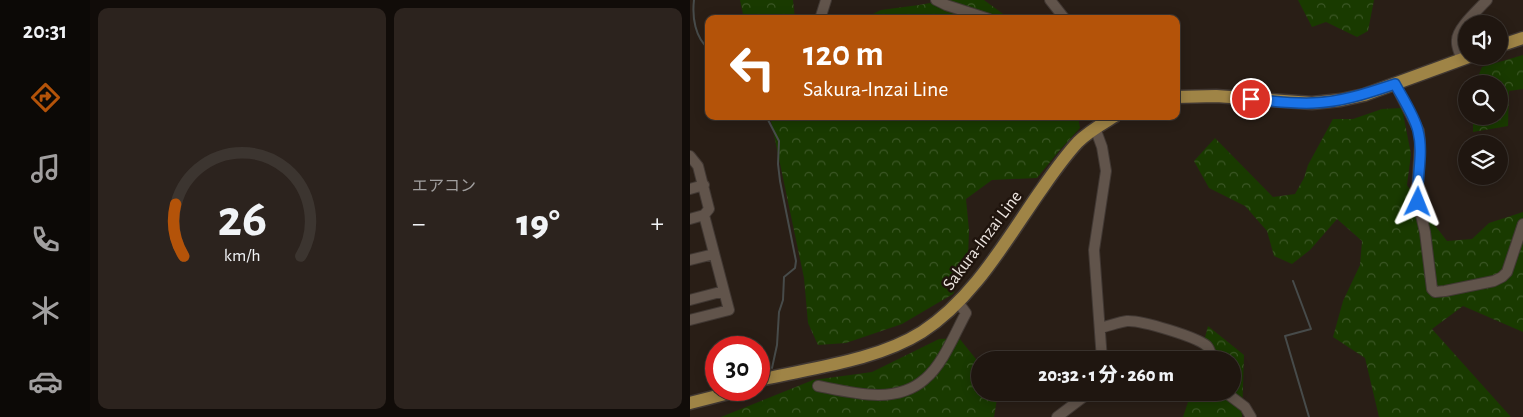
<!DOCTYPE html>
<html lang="ja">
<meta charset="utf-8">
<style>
:root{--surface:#1f1610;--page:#2c231e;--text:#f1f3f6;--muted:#a19f9f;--line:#3c3530;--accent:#b45309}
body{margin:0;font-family:"Alegreya Sans","Noto Sans JP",sans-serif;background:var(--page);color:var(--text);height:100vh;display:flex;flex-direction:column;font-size:19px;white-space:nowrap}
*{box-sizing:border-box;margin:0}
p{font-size:16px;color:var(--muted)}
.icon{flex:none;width:28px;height:28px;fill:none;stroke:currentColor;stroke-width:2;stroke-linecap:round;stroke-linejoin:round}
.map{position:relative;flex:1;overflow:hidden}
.side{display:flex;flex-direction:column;gap:8px;padding:8px;background:#110c09;width:600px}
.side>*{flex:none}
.guide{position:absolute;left:15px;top:15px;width:475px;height:105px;border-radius:10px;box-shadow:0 2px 12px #0003,0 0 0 1px var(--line);background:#b45309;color:#fff;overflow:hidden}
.controls{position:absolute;left:768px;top:15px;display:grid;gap:10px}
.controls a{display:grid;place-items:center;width:50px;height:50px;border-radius:50%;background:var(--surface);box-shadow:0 2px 12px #0003,0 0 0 1px var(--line);font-size:25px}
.speed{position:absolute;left:15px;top:336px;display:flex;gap:10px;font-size:25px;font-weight:700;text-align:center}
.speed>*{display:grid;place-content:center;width:65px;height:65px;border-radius:50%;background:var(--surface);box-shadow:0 2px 12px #0003,0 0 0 1px var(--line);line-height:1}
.speed .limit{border:8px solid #d22;background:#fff;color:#111}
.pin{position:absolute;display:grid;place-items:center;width:42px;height:42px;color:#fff;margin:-21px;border:2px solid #fff;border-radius:50%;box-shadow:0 1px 5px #0007}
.me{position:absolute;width:55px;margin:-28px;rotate:2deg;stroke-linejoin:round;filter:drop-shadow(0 0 4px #0008)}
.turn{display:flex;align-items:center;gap:18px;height:105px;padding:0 15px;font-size:22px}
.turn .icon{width:65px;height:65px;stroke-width:2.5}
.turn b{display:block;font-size:35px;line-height:42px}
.big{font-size:38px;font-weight:800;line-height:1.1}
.side .tile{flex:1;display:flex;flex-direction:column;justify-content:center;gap:8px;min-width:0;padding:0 18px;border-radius:10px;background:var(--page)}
.side .dial{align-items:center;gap:0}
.dial svg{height:130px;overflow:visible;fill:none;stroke:var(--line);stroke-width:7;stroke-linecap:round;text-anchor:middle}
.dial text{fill:var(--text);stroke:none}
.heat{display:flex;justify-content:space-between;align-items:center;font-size:28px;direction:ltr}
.side .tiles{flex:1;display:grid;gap:8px;grid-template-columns:repeat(2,1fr)}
.trip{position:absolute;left:281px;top:351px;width:270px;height:50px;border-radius:25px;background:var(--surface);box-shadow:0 2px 12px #0003,0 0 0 1px var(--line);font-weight:800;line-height:50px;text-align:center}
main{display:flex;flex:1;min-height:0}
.tab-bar{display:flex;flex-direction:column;width:90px;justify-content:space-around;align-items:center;background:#0c0906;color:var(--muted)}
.tab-bar .icon{width:35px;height:35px}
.tab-bar .on{color:var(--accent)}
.tab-bar b{font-size:22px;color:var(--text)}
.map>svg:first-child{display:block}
.forest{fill:url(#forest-crowns)}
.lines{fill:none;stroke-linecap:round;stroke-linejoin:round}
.stream{stroke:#474b4a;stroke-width:2}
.minor-casing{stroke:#413833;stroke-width:12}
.major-casing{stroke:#413833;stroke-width:15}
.minor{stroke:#61544b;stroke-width:10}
.major{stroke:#9f8446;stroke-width:12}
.route-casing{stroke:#114b97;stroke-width:12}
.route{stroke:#1a73e8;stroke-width:9}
.labels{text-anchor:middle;stroke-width:5;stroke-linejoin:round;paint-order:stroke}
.street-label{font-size:18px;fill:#ece4df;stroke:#1f140d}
</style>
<main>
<nav class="tab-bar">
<b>20:31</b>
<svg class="icon on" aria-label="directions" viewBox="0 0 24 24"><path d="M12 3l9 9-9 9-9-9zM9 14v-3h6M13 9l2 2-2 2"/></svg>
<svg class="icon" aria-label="music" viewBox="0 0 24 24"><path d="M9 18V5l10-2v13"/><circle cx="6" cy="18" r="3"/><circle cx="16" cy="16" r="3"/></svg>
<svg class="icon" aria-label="phone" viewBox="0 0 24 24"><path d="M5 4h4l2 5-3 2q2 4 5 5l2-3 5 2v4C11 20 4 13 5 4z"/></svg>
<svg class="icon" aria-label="climate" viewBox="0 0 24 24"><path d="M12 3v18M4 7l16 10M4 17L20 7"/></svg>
<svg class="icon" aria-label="car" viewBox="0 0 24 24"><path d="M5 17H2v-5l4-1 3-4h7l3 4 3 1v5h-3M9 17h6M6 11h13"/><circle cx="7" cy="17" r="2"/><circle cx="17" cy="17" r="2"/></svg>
</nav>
<section class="side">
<div class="tiles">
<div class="tile dial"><svg viewBox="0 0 100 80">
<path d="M14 69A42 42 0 1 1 86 69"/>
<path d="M14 69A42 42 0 0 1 9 37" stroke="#b45309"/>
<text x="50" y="56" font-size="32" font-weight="700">26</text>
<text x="50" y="72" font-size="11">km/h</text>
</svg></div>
<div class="tile"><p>エアコン</p>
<div class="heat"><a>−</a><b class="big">19°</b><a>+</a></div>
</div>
</div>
</section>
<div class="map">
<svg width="833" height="417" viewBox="0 0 833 417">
<defs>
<pattern id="forest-crowns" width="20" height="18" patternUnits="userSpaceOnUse" patternTransform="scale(1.25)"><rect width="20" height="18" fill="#193a00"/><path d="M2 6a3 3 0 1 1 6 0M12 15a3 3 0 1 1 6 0" fill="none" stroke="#3b5625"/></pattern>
</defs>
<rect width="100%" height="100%" fill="#291e16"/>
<path class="forest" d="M50,0h53l2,19h-51z
M257,0h37l26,19h-147l18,-9 38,-5z
M608,0h76l-6,31 -11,6 -31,-15 -14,5z
M833,55v34l-14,2 -1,35 -35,6v-16h26v-32h-24l7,-17z
M712,108l9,46 -4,31 23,34 17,22 25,-2 17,-16 34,-11v120l-60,-26 -31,23 79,88h-132l-14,-59 -32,-21 10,-36 17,-36 2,-24 -25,-22 -27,31 -18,14 -18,-8 -7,-25 -22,-25 -36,-18 -15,-27 21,-23 58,59 22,-3 9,-16 4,-13 25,-46h20l29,-10z
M80,116h308l2,12 -21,23 -22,27 -45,2 -26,19 3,31 -1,30 -15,34 -51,30 -56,19 -28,2 -10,-22 -4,-45z
M518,326l36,29 -2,62h-59l8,-24 41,-1v-32h-33z
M269,338l21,26v28l18,1 -4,24h-273l92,-37 59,-8 67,-33z"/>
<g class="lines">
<path class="stream" d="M4,0c-2,17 1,38 15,49
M76,116l13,25 -1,23 2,17 16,80 -1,7 -11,9 -1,23 -4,12 -2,33 -5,23
M603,281l18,48 -26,7 24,81"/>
<defs>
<path id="minor" d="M246,0l10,5 43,14
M360,0l15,19
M131,16l5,-16
M772,60c-2,-7 -6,-13 -5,-20 0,-12 22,-31 30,-40
M705,84l24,47 1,12 -3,48 1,11 7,30 7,57 3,3 10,-1 49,-10 8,-4 5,-5 16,-48
M405,128l7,19 4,24 -12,79 8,110
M0,156l8,10 11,43 -5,6 -14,4
M0,189l14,-4
M0,260l24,-6
M0,300l34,-9
M0,320l39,-10 -25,-95
M410,328c9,-2 19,-6 27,-7 14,-1 70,16 80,25 3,3 4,9 6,14
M128,386c35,7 78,19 107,-7 18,-15 30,-46 41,-66l-8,-11
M535,392l20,15 6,10
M367,417l33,-25"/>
<path id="major" d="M809,46l24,-8
M486,97l40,-1 96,7 29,-3 23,-5 107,-39
M69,380c52,-12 117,-19 163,-48 51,-33 83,-90 117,-139 12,-17 24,-35 39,-51 11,-11 24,-18 37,-26
M0,403l51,-13"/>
</defs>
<use href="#minor" class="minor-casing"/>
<use href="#major" class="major-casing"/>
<use href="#minor" class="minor"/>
<use href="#major" class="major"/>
</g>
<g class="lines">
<defs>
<path id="route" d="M561,99c20,2 42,5 62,4 29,-1 55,-10 82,-19 7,13 20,33 23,47 6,23 -2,48 0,71"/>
</defs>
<use href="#route" class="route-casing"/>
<use href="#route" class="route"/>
</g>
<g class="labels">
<g class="street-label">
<text transform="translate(292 240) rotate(-53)" y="6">Sakura-Inzai Line</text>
</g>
</g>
</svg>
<div class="controls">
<a><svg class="icon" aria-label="sound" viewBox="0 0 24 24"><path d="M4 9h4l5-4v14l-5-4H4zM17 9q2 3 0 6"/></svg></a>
<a><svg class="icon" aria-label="search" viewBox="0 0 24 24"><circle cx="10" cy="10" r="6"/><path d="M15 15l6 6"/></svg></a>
<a><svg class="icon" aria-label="layers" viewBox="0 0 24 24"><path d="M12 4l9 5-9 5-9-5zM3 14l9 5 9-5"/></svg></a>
</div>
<div class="speed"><div class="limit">30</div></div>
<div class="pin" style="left:561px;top:99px;background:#d93025"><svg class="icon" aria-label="arrive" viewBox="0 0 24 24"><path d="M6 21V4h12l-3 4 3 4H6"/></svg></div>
<svg class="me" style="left:728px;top:202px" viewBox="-20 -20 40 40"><path d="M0-17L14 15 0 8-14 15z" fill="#1a73e8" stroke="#fff" stroke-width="4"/></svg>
<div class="trip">20:32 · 1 分 · 260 m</div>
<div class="guide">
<div class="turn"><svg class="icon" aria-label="left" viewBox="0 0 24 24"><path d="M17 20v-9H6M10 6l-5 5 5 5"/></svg><div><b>120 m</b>Sakura-Inzai Line</div></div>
</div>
</div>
</main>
